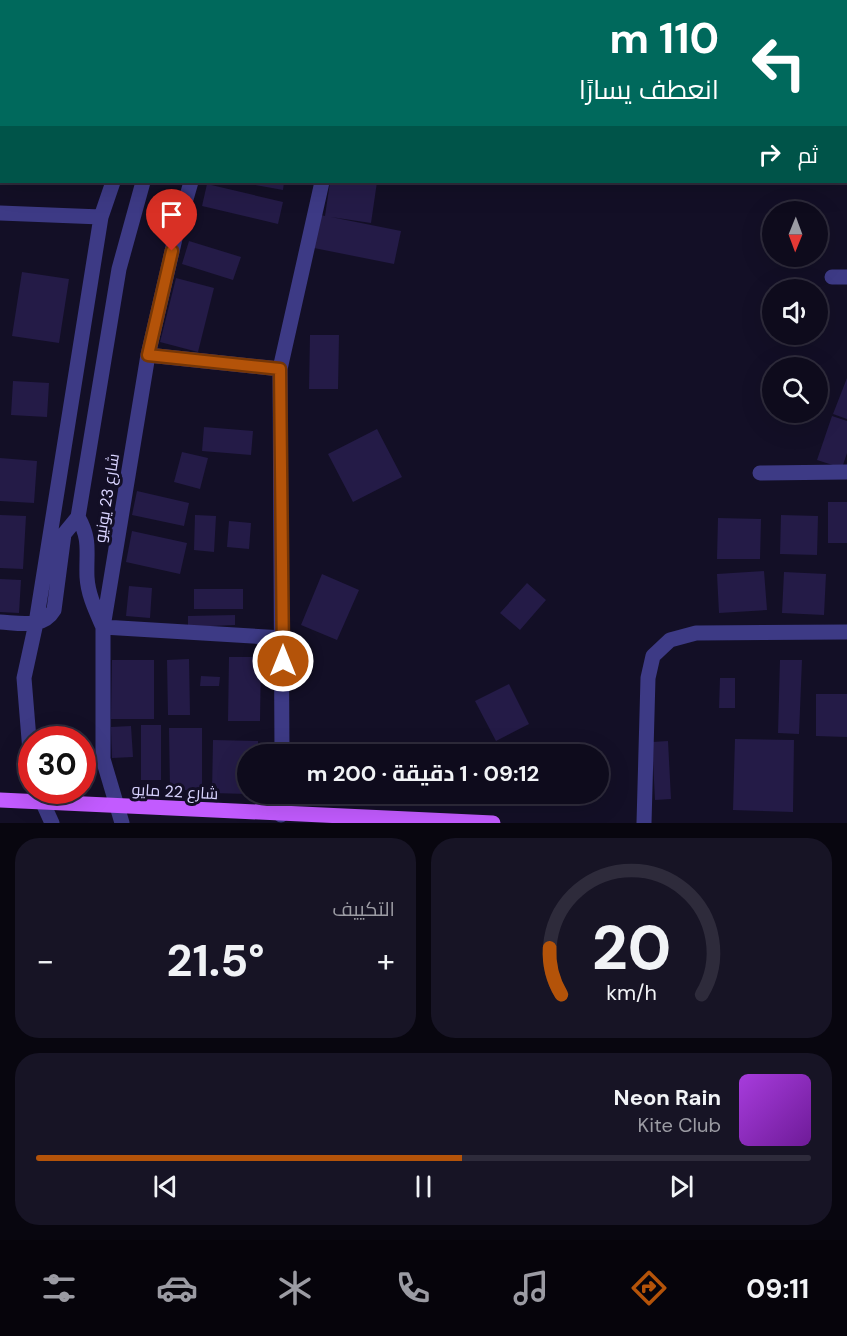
<!DOCTYPE html>
<html lang="ar">
<meta charset="utf-8">
<style>
:root{--surface:#0e0b1c;--page:#171425;--text:#f1f3f6;--muted:#9b9ba3;--line:#2e2b3b;--accent:#b45309}
body{margin:0;font-family:"DM Sans",Cairo,sans-serif;background:var(--page);color:var(--text);direction:rtl;height:100vh;display:flex;flex-direction:column;font-size:22px;white-space:nowrap}
*{box-sizing:border-box;margin:0}
p{font-size:20px;color:var(--muted)}
.icon{flex:none;width:33px;height:33px;fill:none;stroke:currentColor;stroke-width:2;stroke-linecap:round;stroke-linejoin:round}
.map{position:relative;height:823px;overflow:hidden;direction:ltr}
.panel{display:flex;flex-direction:column;gap:15px;padding:15px;background:#08060f;flex:1}
.panel>*{flex:none}
.banner{position:absolute;left:0px;top:0px;width:848px;height:183px;box-shadow:0 6px 24px #0002,0 0 0 2px var(--line);direction:rtl;background:#00695c;color:#fff;overflow:hidden}
.needle{width:39px;rotate:181deg}
.buttons{position:absolute;left:762px;top:201px;display:grid;gap:12px}
.buttons a{display:grid;place-items:center;width:66px;height:66px;border-radius:50%;background:var(--surface);box-shadow:0 6px 24px #0002,0 0 0 2px var(--line);font-size:30px}
.speed{position:absolute;left:18px;top:726px;display:flex;gap:12px;font-size:30px;font-weight:700;text-align:center}
.speed>*{display:grid;place-content:center;width:78px;height:78px;border-radius:50%;background:var(--surface);box-shadow:0 6px 24px #0002,0 0 0 2px var(--line);line-height:1}
.speed .limit{border:9px solid #d22;background:#fff;color:#111}
.pin{position:absolute;display:grid;place-items:center;width:51px;height:51px;color:#fff;margin:-62px -26px;border-radius:50% 50% 50% 0;rotate:-45deg;box-shadow:0 0 6px #0007}
.pin .icon{rotate:45deg}
.me{position:absolute;width:66px;margin:-33px;rotate:0deg;stroke-linejoin:round;filter:drop-shadow(0 0 4px #0008)}
.turn{display:flex;align-items:center;gap:21px;height:126px;padding:0 30px;font-size:27px}
.turn .icon{width:78px;height:78px;stroke-width:2.5}
.turn b{display:block;font-size:42px;line-height:51px}
.then{display:flex;align-items:center;height:57px;padding:0 30px;background:#0003;gap:12px;font-size:22px}
.big{font-size:45px;font-weight:700;line-height:1.1}
.panel .card{flex:1;display:flex;flex-direction:column;justify-content:center;gap:9px;min-width:0;padding:0 21px;border-radius:24px;background:var(--page)}
.panel .dial{align-items:center;gap:0}
.dial svg{height:156px;overflow:visible;fill:none;stroke:var(--line);stroke-width:7;stroke-linecap:round;text-anchor:middle}
.dial text{fill:var(--text);stroke:none}
.song{display:flex;align-items:center;gap:18px}
.cover{width:72px;height:72px;border-radius:9px;background:linear-gradient(135deg,hsl(280 70% 55%),hsl(280 70% 35%))}
.played{height:6px;border-radius:3px;background:linear-gradient(90deg,var(--accent) 55%,var(--line) 55%)}
.keys{display:flex;justify-content:space-around;direction:ltr}
.heat{display:flex;justify-content:space-between;align-items:center;font-size:33px;direction:ltr}
.panel .tiles{flex:1;display:grid;gap:15px;grid-template-columns:1fr 1fr}
.card:last-child{grid-column:span 2}
.trip{position:absolute;left:237px;top:744px;width:372px;height:60px;border-radius:30px;background:var(--surface);box-shadow:0 6px 24px #0002,0 0 0 2px var(--line);font-weight:700;line-height:60px;text-align:center;direction:rtl}
.tab-bar{display:flex;height:96px;justify-content:space-around;align-items:center;background:#06040b;color:var(--muted)}
.tab-bar .icon{width:42px;height:42px}
.tab-bar .current{color:var(--accent)}
.tab-bar b{font-size:27px;color:var(--text)}
.map>svg:first-child{display:block}
.building{fill:#241b47}
.lines{fill:none;stroke-linecap:round;stroke-linejoin:round}
.minor{stroke:#3d3a85;stroke-width:15}
.major{stroke:#c25bff;stroke-width:15}
.route-casing{stroke:#753606;stroke-width:15}
.route{stroke:#b45309;stroke-width:10}
.labels{text-anchor:middle;stroke-width:6;stroke-linejoin:round;paint-order:stroke}
.street-label{font-size:16px;fill:#d9d4ff;stroke:#130f26}
</style>
<div class="map">
<svg width="847" height="823" viewBox="0 0 847 823">
<rect width="100%" height="100%" fill="#130f26"/>
<path class="building" d="M239,182h45l-1,8z
M330,182h47l-6,41 -40,-6 70,14 -7,33 -85,-17 7,-33 9,2z
M207,184l76,18 -5,22 -76,-18z
M189,241l52,16 -8,23 -51,-16z
M22,272l47,7 -10,64 -47,-7z
M176,278l38,10 -16,64 -38,-10z
M310,335h29l-1,54h-29z
M847,378v41l-14,-5z
M13,381l36,2 -2,34 -36,-2z
M832,416l15,5v32l-5,15 -25,-8z
M204,427l49,4 -2,24 -49,-4z
M377,429l25,48 -49,25 -25,-48z
M182,452l26,6 -8,31 -26,-7z
M0,458l37,3 -3,42 -34,-2z
M137,491l52,12 -5,23 -52,-11z
M828,502h19v41h-19z
M0,515l26,1 -3,53 -23,-1z
M195,515l21,1 -2,36 -20,-2z
M781,515l37,1 -1,39 -37,-1z
M718,518l43,1 -1,40h-43z
M229,521l22,2 -2,26 -22,-2z
M132,531l55,12 -7,31 -54,-12z
M764,571l3,39 -48,3 -2,-39z
M784,572l42,2 -2,41 -42,-2z
M322,574l37,16 -22,50 -36,-15z
M0,579l21,1 -2,33 -19,-1z
M527,583l19,17 -26,30 -20,-17z
M129,586l23,2 -2,30 -24,-2z
M194,589h49v20h-49z
M235,615v10l-47,2v-11z
M229,657h32l-1,64h-32z
M189,659l1,56h-22l-1,-55z
M112,660h42v59h-43z
M780,660h22l-3,74 -21,-1z
M201,676l19,1 -1,9h-19z
M720,678h15v30h-16z
M509,684l20,40 -33,17 -21,-40z
M816,694h31v43l-31,-1z
M141,725h20v55h-20z
M131,726l2,31 -21,1 -1,-31z
M169,728h33v62h-32z
M735,739l59,1 -1,72 -60,-2z
M213,740l45,1v13h-10v40l-36,-1z
M668,741l3,58 -16,1 -3,-58z"/>
<g class="lines">
<path class="minor" d="M174,2v-2
M202,2v-2
M249,2v-2
M0,213l101,4
M832,277h15
M148,355l132,14
M760,473l87,-1
M78,517c13,23 8,35 9,60 1,18 9,34 16,50l180,11
M0,622c19,1 43,7 54,-12l10,-76 14,-17 41,-248 24,-87
M282,754l-2,-385 42,-187
M32,776l-8,-98 12,-55 65,-406 12,-35
M37,790l15,33
M281,815v-21
M122,823l-19,-64v-132l45,-272 29,-125 14,-48
M644,823l4,-145 5,-22 17,-16 26,-7 151,-1"/>
<path class="major" d="M0,800l493,23"/>
</g>
<g class="lines">
<defs>
<path id="route" d="M172,251l-24,104 132,14 3,292"/>
</defs>
<use href="#route" class="route-casing"/>
<use href="#route" class="route"/>
</g>
<g class="labels">
<g class="street-label">
<text transform="translate(106 498) rotate(-81)" y="6">شارع 23 يونيو</text>
<text transform="translate(175 791) rotate(3)" y="6">شارع 22 مايو</text>
</g>
</g>
</svg>
<div class="buttons">
<a><svg class="needle" viewBox="-14 -14 28 28"><path d="M0-13l5 13h-10z" fill="#e53935"/><path d="M0 13l5-13h-10z" fill="#9b9ba3"/></svg></a>
<a><svg class="icon" aria-label="sound" viewBox="0 0 24 24"><path d="M4 9h4l5-4v14l-5-4H4zM17 9q2 3 0 6"/></svg></a>
<a><svg class="icon" aria-label="search" viewBox="0 0 24 24"><circle cx="10" cy="10" r="6"/><path d="M15 15l6 6"/></svg></a>
</div>
<div class="speed"><div class="limit">30</div></div>
<div class="pin" style="left:172px;top:251px;background:#d93025"><svg class="icon" aria-label="arrive" viewBox="0 0 24 24"><path d="M6 21V4h12l-3 4 3 4H6"/></svg></div>
<svg class="me" style="left:283px;top:661px" viewBox="-20 -20 40 40"><circle r="17" fill="#b45309" stroke="#fff" stroke-width="3"/><path d="M0-11L8 9 0 5-8 9z" fill="#fff"/></svg>
<div class="trip">09:12 · 1 دقيقة · 200 m</div>
<div class="banner">
<div class="turn"><svg class="icon" aria-label="left" viewBox="0 0 24 24"><path d="M17 20v-9H6M10 6l-5 5 5 5"/></svg><div><b>110 m</b>انعطف يسارًا</div></div>
<div class="then">ثم<svg class="icon" aria-label="right" viewBox="0 0 24 24"><path d="M7 20v-9h11M14 6l5 5-5 5"/></svg></div>
</div>
</div>
<section class="panel">
<div class="tiles">
<div class="card dial"><svg viewBox="0 0 100 80">
<path d="M14 69A42 42 0 1 1 86 69"/>
<path d="M14 69A42 42 0 0 1 8 45" stroke="#b45309"/>
<text x="50" y="56" font-size="32" font-weight="700">20</text>
<text x="50" y="72" font-size="11">km/h</text>
</svg></div>
<div class="card"><p>التكييف</p>
<div class="heat"><a>−</a><b class="big">21.5°</b><a>+</a></div>
</div>
<div class="card">
<div class="song"><i class="cover"></i><div><b>Neon Rain</b><p>Kite Club</p></div></div>
<div class="played"></div>
<div class="keys"><svg class="icon" aria-label="previous" viewBox="0 0 24 24"><path d="M18 5L8 12l10 7zM5 5v14"/></svg><svg class="icon" aria-label="pause" viewBox="0 0 24 24"><path d="M8 5v14M16 5v14"/></svg><svg class="icon" aria-label="next" viewBox="0 0 24 24"><path d="M6 5l10 7-10 7zM19 5v14"/></svg></div>
</div>
</div>
</section>
<nav class="tab-bar">
<b>09:11</b>
<svg class="icon current" aria-label="directions" viewBox="0 0 24 24"><path d="M12 3l9 9-9 9-9-9zM9 14v-3h6M13 9l2 2-2 2"/></svg>
<svg class="icon" aria-label="music" viewBox="0 0 24 24"><path d="M9 18V5l10-2v13"/><circle cx="6" cy="18" r="3"/><circle cx="16" cy="16" r="3"/></svg>
<svg class="icon" aria-label="phone" viewBox="0 0 24 24"><path d="M5 4h4l2 5-3 2q2 4 5 5l2-3 5 2v4C11 20 4 13 5 4z"/></svg>
<svg class="icon" aria-label="climate" viewBox="0 0 24 24"><path d="M12 3v18M4 7l16 10M4 17L20 7"/></svg>
<svg class="icon" aria-label="car" viewBox="0 0 24 24"><path d="M5 17H2v-5l4-1 3-4h7l3 4 3 1v5h-3M9 17h6M6 11h13"/><circle cx="7" cy="17" r="2"/><circle cx="17" cy="17" r="2"/></svg>
<svg class="icon" aria-label="filters" viewBox="0 0 24 24"><path d="M4 7h16M4 17h16"/><circle cx="9" cy="7" r="2"/><circle cx="15" cy="17" r="2"/></svg>
</nav>
